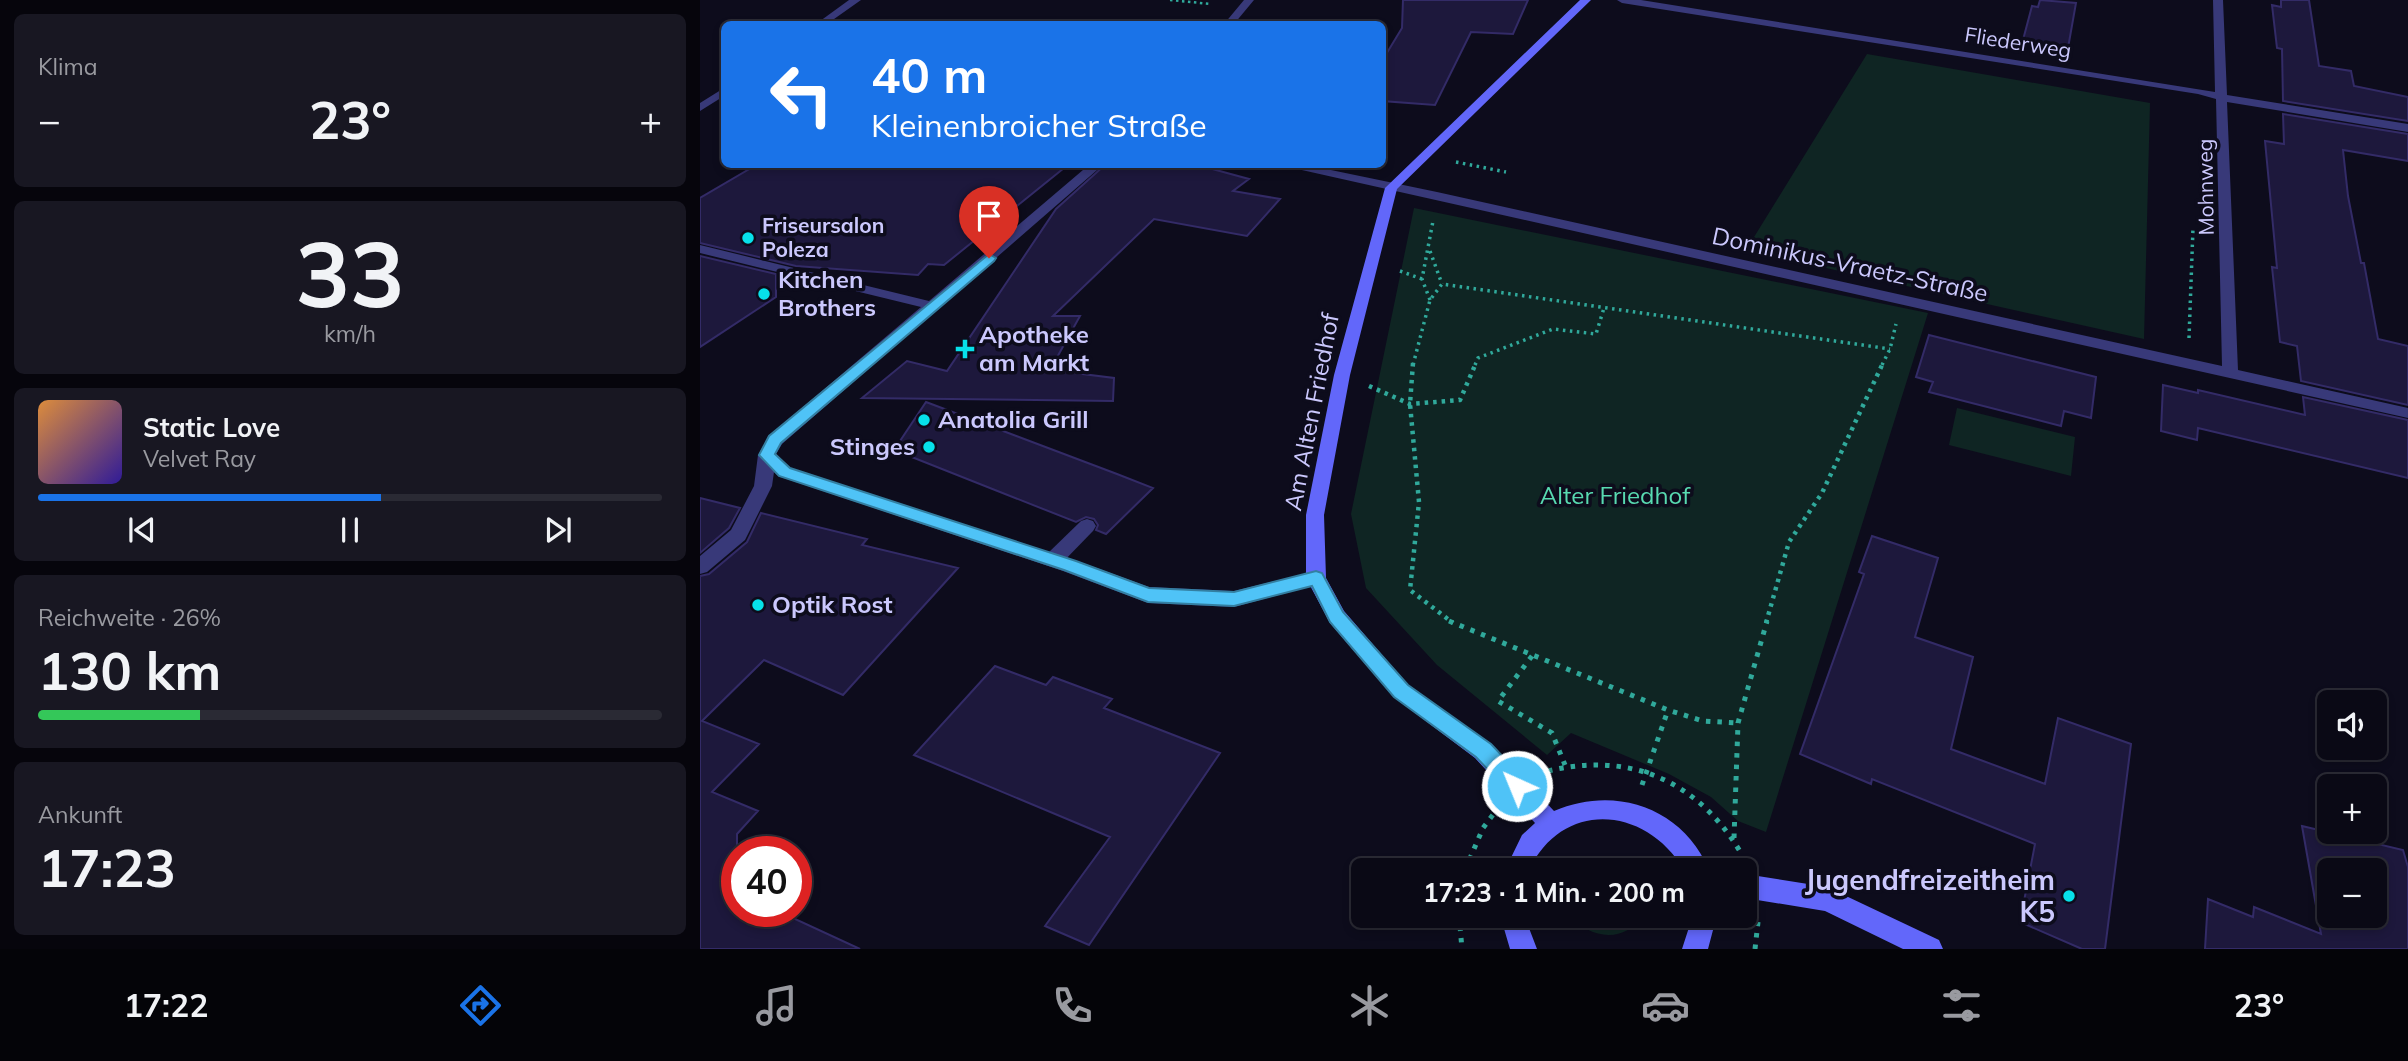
<!DOCTYPE html>
<html lang="de">
<meta charset="utf-8">
<style>
:root{--surface:#0a0915;--page:#181722;--text:#f1f3f6;--muted:#999aa0;--line:#2a2a34;--accent:#1a73e8}
body{margin:0;font-family:Mulish,sans-serif;background:var(--page);color:var(--text);height:100vh;display:flex;flex-direction:column;font-size:26px;white-space:nowrap}
*{box-sizing:border-box;margin:0}
p{font-size:23px;color:var(--muted)}
.icon{flex:none;width:38px;height:38px;fill:none;stroke:currentColor;stroke-width:2;stroke-linecap:round;stroke-linejoin:round}
.map{position:relative;flex:1;overflow:hidden}
.details{display:flex;flex-direction:column;gap:14px;padding:14px;background:#06050c;width:700px}
.details>*{flex:none}
.hud{position:absolute;left:21px;top:21px;width:665px;height:147px;border-radius:10px;box-shadow:0 4px 10px #0003,0 0 0 2px var(--line);background:#1a73e8;color:#fff;overflow:hidden}
.buttons{position:absolute;left:1617px;top:690px;display:grid;gap:14px}
.buttons a{display:grid;place-items:center;width:70px;height:70px;border-radius:10px;background:var(--surface);box-shadow:0 4px 10px #0003,0 0 0 2px var(--line);font-size:35px}
.speed{position:absolute;left:21px;top:836px;display:flex;gap:14px;font-size:35px;font-weight:700;text-align:center}
.speed>*{display:grid;place-content:center;width:91px;height:91px;border-radius:50%;background:var(--surface);box-shadow:0 4px 10px #0003,0 0 0 2px var(--line);line-height:1}
.speed .limit{border:10px solid #d22;background:#fff;color:#111}
.pin{position:absolute;display:grid;place-items:center;width:60px;height:60px;color:#fff;margin:-72px -30px;border-radius:50% 50% 50% 0;rotate:-45deg;box-shadow:0 0 7px #0007}
.pin .icon{rotate:45deg}
.me{position:absolute;width:77px;margin:-38px;rotate:316deg;stroke-linejoin:round;filter:drop-shadow(0 0 5px #0008)}
.turn{display:flex;align-items:center;gap:24px;height:147px;padding:0 35px;font-size:32px}
.turn .icon{width:91px;height:91px;stroke-width:2.5}
.turn b{display:block;font-size:49px;line-height:60px}
.big{font-size:52px;font-weight:700;line-height:1.1}
.details .card{flex:1;display:flex;flex-direction:column;justify-content:center;gap:10px;min-width:0;padding:0 24px;border-radius:10px;background:var(--page)}
.details .dial{align-items:center;gap:0}
.dial b{font-size:91px;line-height:1}
.song{display:flex;align-items:center;gap:21px}
.cover{width:84px;height:84px;border-radius:10px;background:linear-gradient(135deg,hsl(30 70% 55%),hsl(250 70% 35%))}
.played{height:7px;border-radius:4px;background:linear-gradient(90deg,var(--accent) 55%,var(--line) 55%)}
.keys{display:flex;justify-content:space-around;direction:ltr}
.heat{display:flex;justify-content:space-between;align-items:center;font-size:38px;direction:ltr}
.charge{height:10px;border-radius:5px;background:linear-gradient(90deg,#34c759 26%,var(--line) 0)}
.trip{position:absolute;left:651px;top:858px;width:406px;height:70px;border-radius:10px;background:var(--surface);box-shadow:0 4px 10px #0003,0 0 0 2px var(--line);font-weight:700;line-height:70px;text-align:center}
.tabs{display:flex;height:112px;justify-content:space-around;align-items:center;background:#040408;color:var(--muted)}
.tabs .icon{width:49px;height:49px}
.tabs .active{color:var(--accent)}
.tabs b{font-size:32px;color:var(--text)}
main{display:flex;flex:1;min-height:0}
.map>svg:first-child{display:block}
.green{fill:#0f2523}
.building{fill:#1d183c;stroke:#332b67;stroke-width:2;fill-rule:evenodd}
.lines{fill:none;stroke-linecap:round;stroke-linejoin:round}
.path-far3{stroke:#30a99b;stroke-width:2.5;stroke-dasharray:2.5 3.5;stroke-linecap:butt}
.path-far2{stroke:#30a99b;stroke-width:3.5;stroke-dasharray:2.5 4.5;stroke-linecap:butt}
.path-far1{stroke:#30a99b;stroke-width:4.5;stroke-dasharray:3.5 5;stroke-linecap:butt}
.path{stroke:#30a99b;stroke-width:5;stroke-dasharray:4.5 7;stroke-linecap:butt}
.lane{fill:#383979;fill-rule:evenodd}
.street{fill:#383979;fill-rule:evenodd}
.secondary{fill:#6267fa;fill-rule:evenodd}
.route{fill:#4fc3f7;stroke:#337fa1;stroke-width:2}
.poi-dot{fill:#07e1ea;stroke:#0d0c1c;stroke-width:2.5}
.labels{text-anchor:middle;stroke-width:7;stroke-linejoin:round;paint-order:stroke}
.far-street-label{font-size:21px;fill:#cbc8fd;stroke:#0d0c1c}
.far-poi-label{font-size:21px;font-weight:bold;fill:#cbc8fd;stroke:#0d0c1c;text-anchor:start}
.street-label{font-size:24px;fill:#cbc8fd;stroke:#0d0c1c}
.poi-label{font-size:24px;font-weight:bold;fill:#cbc8fd;stroke:#0d0c1c;text-anchor:start}
.park-label{font-size:24px;fill:#58dab1;stroke:#0d0c1c}
.near-poi-label{font-size:28px;font-weight:bold;fill:#cbc8fd;stroke:#0d0c1c;text-anchor:end}
</style>
<main>
<section class="details">
<div class="card"><p>Klima</p>
<div class="heat"><a>−</a><b class="big">23°</b><a>+</a></div>
</div>
<div class="card dial"><b>33</b><p>km/h</p></div>
<div class="card">
<div class="song"><i class="cover"></i><div><b>Static Love</b><p>Velvet Ray</p></div></div>
<div class="played"></div>
<div class="keys"><svg class="icon" aria-label="previous" viewBox="0 0 24 24"><path d="M18 5L8 12l10 7zM5 5v14"/></svg><svg class="icon" aria-label="pause" viewBox="0 0 24 24"><path d="M8 5v14M16 5v14"/></svg><svg class="icon" aria-label="next" viewBox="0 0 24 24"><path d="M6 5l10 7-10 7zM19 5v14"/></svg></div>
</div>
<div class="card"><p>Reichweite · 26%</p><b class="big">130 km</b><div class="charge"></div></div>
<div class="card"><p>Ankunft</p><b class="big">17:23</b></div>
</section>
<div class="map">
<svg width="1708" height="949" viewBox="0 0 1708 949">
<rect width="100%" height="100%" fill="#0d0c1c"/>
<path class="green" d="M1167,54l283,49 -6,236 -398,-89z
M714,208l514,105 -162,519 -28,-11 -27,-24 -42,-23 -98,-41 -24,22 -110,-90 -71,-77 -15,-74z
M1257,408l118,29 -4,39 -122,-31z
M906,856l17,4 13,10h-62l15,-11z
M872,915h69c-14,29 -54,24 -69,0z"/>
<path class="building" d="M703,0h125l-15,34 -42,-2 -36,73 -53,-4v-40l20,-33z
M1340,0l36,3 -8,45 -45,-8 9,-34 6,1z
M1581,0h28l10,66 32,5 3,15 54,11v24l-125,-20 -1,-52 -5,-1 -5,-43 9,2z
M1583,114l125,20v27l-65,-11 5,46 13,67h3l14,76 30,7v59l-107,-24 -4,-35 -17,-4 -8,-75 5,1 -12,-127 19,3z
M58,164h311l-125,101 -16,-1 -10,11 -122,-9 -96,-23v-45z
M406,164h88l55,15 -16,12 47,8 -33,37 -93,-17 -101,97h27l-30,54 64,8 -1,23 -251,-3 45,-37 40,10 109,-162z
M0,256l76,18v23l-76,50z
M1229,335l167,42 -5,41 -27,-7 -3,15 -132,-34 4,-10 -17,-5z
M1463,385l35,8v-3l107,25 -2,-18 105,23v58l-210,-50 -1,12 -36,-9z
M226,402l191,72 36,14 -47,46 -10,-4 2,-5 -4,-6 -8,-2 -10,5 -182,-72z
M0,498l40,10 -11,20 -29,25z
M61,513l106,26 -5,6 96,23 -115,127 -79,-35 -62,61 57,23 -47,48 46,19 -21,23v78h43l80,37h-160v-373l9,-2 38,-32z
M1172,536l66,22 -23,79 58,20 -22,92 94,35 13,-66 73,26 -26,205h-23l-62,-27 15,-78 -163,-65 -1,5 -71,-30 64,-180 -5,-2z
M295,666l51,19 7,-8 59,22 -8,9 116,45 -131,192 -44,-19 65,-89 -196,-82z
M1602,826l101,24 5,17v82h-203l3,-50 45,18 1,-10 67,27zM1629,870h46v45h-46z"/>
<g class="lines">
<path class="path-far3" d="M470,0l41,4"/>
<path class="path-far2" d="M756,162l50,10
M730,251l12,33
M700,271l22,8
M730,300l-8,-21 11,-58
M1489,338l4,-110
M713,365l17,-65 12,-16 448,65
M775,365l3,-7 75,-29 43,5 8,-26
M1182,365l8,-16 6,-25"/>
<path class="path-far1" d="M713,363l-3,41 9,98 -9,88 43,33
M669,386l41,18 50,-4 16,-37
M1066,623l23,-81 33,-49 61,-130"/>
<path class="path" d="M749,621l219,89 35,11 35,2
M832,656l-34,45 54,32 13,32
M848,771c82,-20 150,10 193,82
M942,785l26,-75
M1034,838l4,-115 29,-102
M765,870l18,-42 12,-16
M759,915l3,34
M1055,949l3,-27"/>
<path class="lane" d="M387,519l6,2 3,5 -3,5 -33,34 -7,2 -7,-2 -2,-5 2,-5 35,-34z"/>
<path class="street" d="M149,0h12l-34,24h-11z
M544,0h10l-20,24h-10z
M917,0h24l574,92 -2,-92h10l4,95 181,29v8l-181,-30 11,268 170,38v10l-1133,-254h27l135,28 785,174 -6,-267 -18,-5 -576,-91z
M24,88v8l-24,15v-8z
M390,164h14l-322,280 -6,10 14,14 287,93 72,26 85,4 82,-20 7,2 3,5 -3,5 -89,24 -86,-4 -85,-32 -285,-95 -4,-4 -2,14 -27,54 -38,32 -7,2v-18l31,-26 23,-44 4,-31 11,-19 152,-129 -221,-54v-8l229,56z"/>
<path class="secondary" d="M880,0h11l-194,189 -47,186 -26,140 2,63 18,33 64,74 83,59 63,67c61,-26 128,-4 155,59h-25c-38,-64 -121,-71 -155,0h-24l17,-35 13,-12 -60,-65 -81,-61 -64,-74 -24,-45v-63l28,-140 51,-187z
M1045,874l82,13 112,53 4,9h-40l-78,-38 -80,-13z
M800,915h24l13,34h-27z
M993,915h24l-9,34h-26z"/>
</g>
<path class="route" d="M289,254l7,4 -2,3 -213,182 -6,11 15,14 286,93 73,27 85,4 82,-21 6,2 21,39 65,73 83,59 33,35 3,7 -3,6 -7,3 -8,-3 -33,-35 -82,-60 -64,-75 -18,-36 -78,20 -86,-4 -84,-32 -285,-94 -20,-21 10,-19z"/>
<g class="poi-dot">
<circle cx="48" cy="238" r="7"/>
<circle cx="64" cy="294" r="7"/>
<path d="M261.5 338.5h7v7h7v7h-7v7h-7v-7h-7v-7h7z"/>
<circle cx="224" cy="420" r="7"/>
<circle cx="229" cy="447" r="7"/>
<circle cx="58" cy="605" r="7"/>
<circle cx="1369" cy="896" r="7"/>
</g>
<g class="labels">
<g class="far-street-label">
<text transform="translate(1318 43) rotate(9)" y="7">Fliederweg</text>
<text transform="translate(1506 187) rotate(-91)" y="7">Mohnweg</text>
</g>
<g class="far-poi-label">
<text x="62" y="233">Friseursalon<tspan x="62" dy="24">Poleza</tspan></text>
</g>
<g class="street-label">
<text transform="translate(1150 265) rotate(12)" y="8">Dominikus-Vraetz-Straße</text>
<text transform="translate(612 412) rotate(-79)" y="8">Am Alten Friedhof</text>
</g>
<g class="poi-label">
<text x="78" y="288">Kitchen<tspan x="78" dy="28">Brothers</tspan></text>
<text x="279" y="343">Apotheke<tspan x="279" dy="28">am Markt</tspan></text>
<text x="238" y="428">Anatolia Grill</text>
<text x="215" y="455" text-anchor="end">Stinges</text>
<text x="72" y="613">Optik Rost</text>
</g>
<g class="park-label">
<text x="915" y="504">Alter Friedhof</text>
</g>
<g class="near-poi-label">
<text x="1355" y="890">Jugendfreizeitheim<tspan x="1355" dy="32">K5</tspan></text>
</g>
</g>
</svg>
<div class="buttons">
<a><svg class="icon" aria-label="sound" viewBox="0 0 24 24"><path d="M4 9h4l5-4v14l-5-4H4zM17 9q2 3 0 6"/></svg></a>
<a>+</a>
<a>−</a>
</div>
<div class="speed"><div class="limit">40</div></div>
<div class="pin" style="left:289px;top:258px;background:#d93025"><svg class="icon" aria-label="arrive" viewBox="0 0 24 24"><path d="M6 21V4h12l-3 4 3 4H6"/></svg></div>
<svg class="me" style="left:817px;top:786px" viewBox="-20 -20 40 40"><circle r="17" fill="#4fc3f7" stroke="#fff" stroke-width="3"/><path d="M0-11L8 9 0 5-8 9z" fill="#fff"/></svg>
<div class="trip">17:23 · 1 Min. · 200 m</div>
<div class="hud">
<div class="turn"><svg class="icon" aria-label="left" viewBox="0 0 24 24"><path d="M17 20v-9H6M10 6l-5 5 5 5"/></svg><div><b>40 m</b>Kleinenbroicher Straße</div></div>
</div>
</div>
</main>
<nav class="tabs">
<b>17:22</b>
<svg class="icon active" aria-label="directions" viewBox="0 0 24 24"><path d="M12 3l9 9-9 9-9-9zM9 14v-3h6M13 9l2 2-2 2"/></svg>
<svg class="icon" aria-label="music" viewBox="0 0 24 24"><path d="M9 18V5l10-2v13"/><circle cx="6" cy="18" r="3"/><circle cx="16" cy="16" r="3"/></svg>
<svg class="icon" aria-label="phone" viewBox="0 0 24 24"><path d="M5 4h4l2 5-3 2q2 4 5 5l2-3 5 2v4C11 20 4 13 5 4z"/></svg>
<svg class="icon" aria-label="climate" viewBox="0 0 24 24"><path d="M12 3v18M4 7l16 10M4 17L20 7"/></svg>
<svg class="icon" aria-label="car" viewBox="0 0 24 24"><path d="M5 17H2v-5l4-1 3-4h7l3 4 3 1v5h-3M9 17h6M6 11h13"/><circle cx="7" cy="17" r="2"/><circle cx="17" cy="17" r="2"/></svg>
<svg class="icon" aria-label="filters" viewBox="0 0 24 24"><path d="M4 7h16M4 17h16"/><circle cx="9" cy="7" r="2"/><circle cx="15" cy="17" r="2"/></svg>
<b>23°</b>
</nav>
